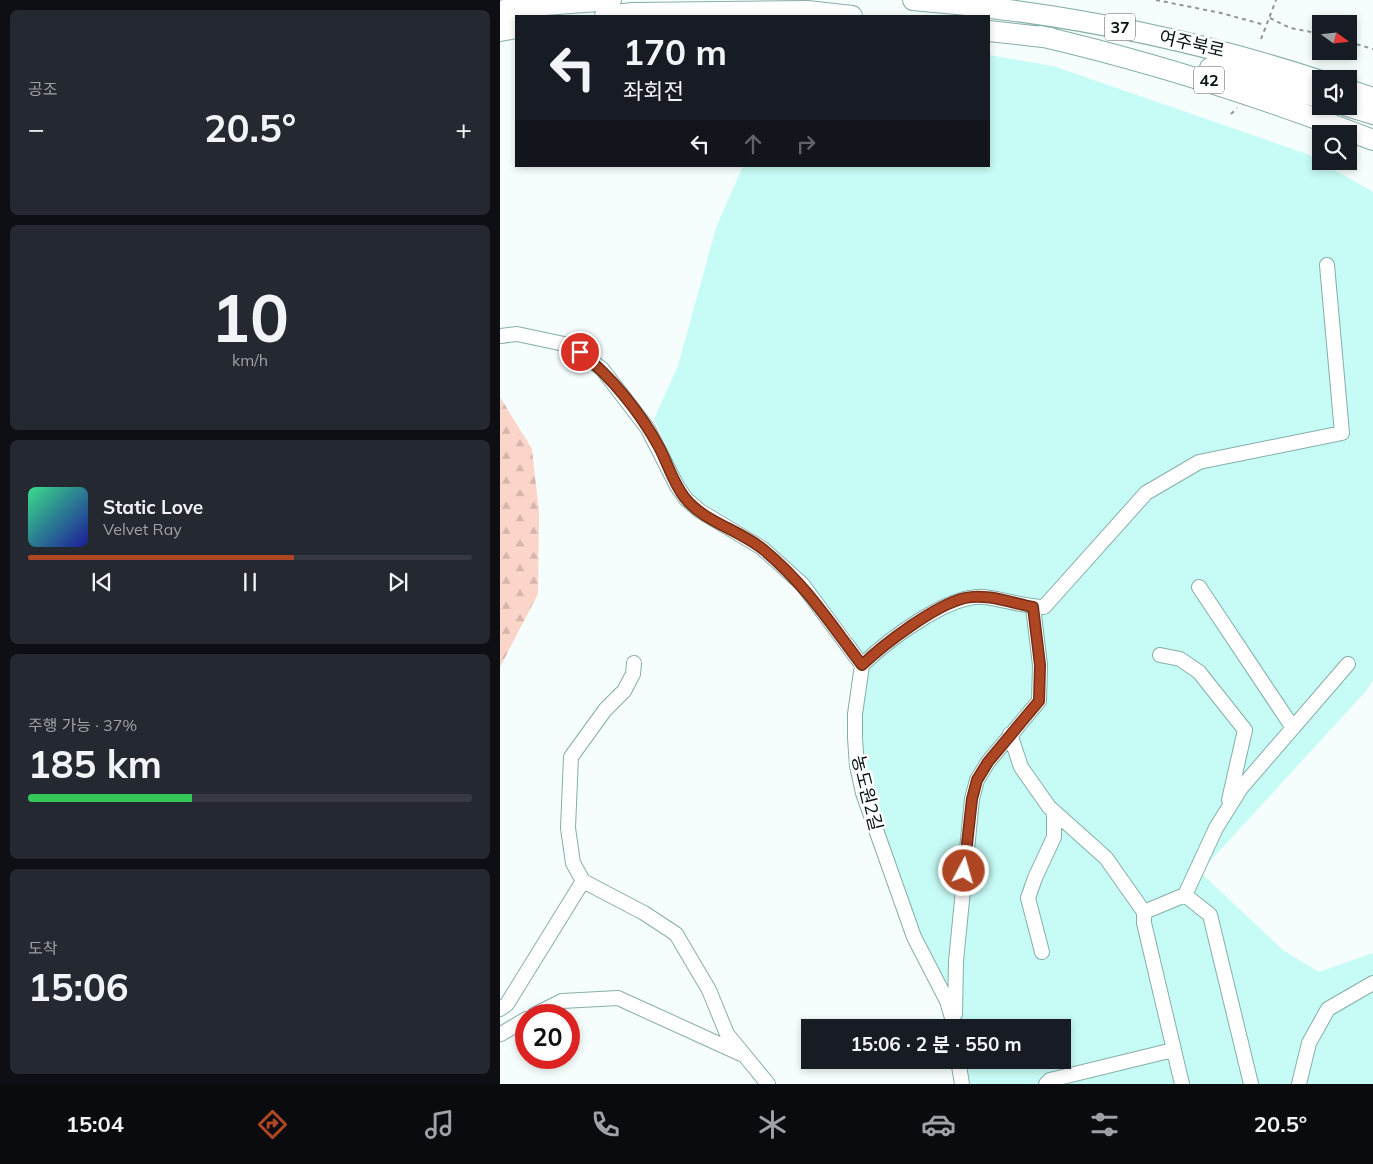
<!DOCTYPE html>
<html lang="ko">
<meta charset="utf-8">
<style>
:root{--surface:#171b24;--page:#242831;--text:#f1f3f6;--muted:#9ea1a6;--line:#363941;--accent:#ae4623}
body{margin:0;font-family:Mulish,"Noto Sans KR",sans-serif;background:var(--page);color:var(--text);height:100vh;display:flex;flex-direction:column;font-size:19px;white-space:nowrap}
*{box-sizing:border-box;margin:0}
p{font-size:16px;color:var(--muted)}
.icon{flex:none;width:28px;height:28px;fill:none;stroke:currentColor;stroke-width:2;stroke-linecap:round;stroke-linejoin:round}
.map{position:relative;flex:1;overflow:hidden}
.details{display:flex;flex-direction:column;gap:10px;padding:10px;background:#0d0f14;width:500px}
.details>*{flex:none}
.top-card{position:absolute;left:15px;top:15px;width:475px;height:152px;border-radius:0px;box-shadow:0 2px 8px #0003;background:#171b24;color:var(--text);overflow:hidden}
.needle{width:32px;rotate:105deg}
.controls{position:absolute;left:812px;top:15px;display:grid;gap:10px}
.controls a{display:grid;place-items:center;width:45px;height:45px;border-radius:0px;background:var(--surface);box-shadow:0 2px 8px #0003;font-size:25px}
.speed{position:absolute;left:15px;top:1004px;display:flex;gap:10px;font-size:25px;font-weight:700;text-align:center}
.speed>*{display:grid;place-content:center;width:65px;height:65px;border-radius:50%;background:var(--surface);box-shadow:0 2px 8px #0003;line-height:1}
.speed .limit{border:8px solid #d22;background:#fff;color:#111}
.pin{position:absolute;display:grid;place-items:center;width:42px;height:42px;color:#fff;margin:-21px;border:2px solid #fff;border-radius:50%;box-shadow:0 1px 5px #0007}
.me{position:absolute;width:55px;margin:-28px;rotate:6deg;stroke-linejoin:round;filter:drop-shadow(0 0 4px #0008)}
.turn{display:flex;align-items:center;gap:18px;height:105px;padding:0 25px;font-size:22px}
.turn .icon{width:65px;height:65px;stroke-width:2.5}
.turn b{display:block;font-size:35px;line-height:42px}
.lanes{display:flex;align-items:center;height:48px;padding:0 25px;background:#0003;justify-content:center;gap:25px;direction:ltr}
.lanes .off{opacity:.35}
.big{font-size:38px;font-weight:700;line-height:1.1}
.details .tile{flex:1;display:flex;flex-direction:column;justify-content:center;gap:8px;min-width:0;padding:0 18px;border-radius:8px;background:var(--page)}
.details .dial{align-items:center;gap:0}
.dial b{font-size:65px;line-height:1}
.song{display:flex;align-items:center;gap:15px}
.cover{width:60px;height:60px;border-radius:8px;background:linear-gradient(135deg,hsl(150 70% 55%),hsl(240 70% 35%))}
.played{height:5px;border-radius:2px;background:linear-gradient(90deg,var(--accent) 60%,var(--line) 60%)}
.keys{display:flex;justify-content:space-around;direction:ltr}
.heat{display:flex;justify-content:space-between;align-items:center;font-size:28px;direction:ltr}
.charge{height:8px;border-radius:4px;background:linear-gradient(90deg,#34c759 37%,var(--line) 0)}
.trip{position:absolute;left:301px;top:1019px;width:270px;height:50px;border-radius:0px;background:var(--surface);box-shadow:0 2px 8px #0003;font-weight:700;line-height:50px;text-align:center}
.tab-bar{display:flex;height:80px;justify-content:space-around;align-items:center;background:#090b0e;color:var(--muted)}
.tab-bar .icon{width:35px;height:35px}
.tab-bar .selected{color:var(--accent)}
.tab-bar b{font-size:22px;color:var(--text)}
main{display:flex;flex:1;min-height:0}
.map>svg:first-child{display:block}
.built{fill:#c7fbf5}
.forest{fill:url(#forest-firs)}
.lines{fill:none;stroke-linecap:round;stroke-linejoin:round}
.minor-casing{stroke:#86aea9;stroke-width:16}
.highway-casing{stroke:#86aea9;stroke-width:22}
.path{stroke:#8c9796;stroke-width:2;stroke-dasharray:4 4;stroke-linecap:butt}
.minor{stroke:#fff;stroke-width:14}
.highway{stroke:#fff;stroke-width:20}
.route-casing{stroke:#712e17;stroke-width:12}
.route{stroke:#ae4623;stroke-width:9}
.labels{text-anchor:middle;stroke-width:5;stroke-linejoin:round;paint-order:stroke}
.shield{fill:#fff;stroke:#505a59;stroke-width:1}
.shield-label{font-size:16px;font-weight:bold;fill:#051312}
.street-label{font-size:18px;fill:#051312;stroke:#fff}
</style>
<main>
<section class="details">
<div class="tile"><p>공조</p>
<div class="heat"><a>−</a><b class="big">20.5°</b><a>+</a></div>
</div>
<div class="tile dial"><b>10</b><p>km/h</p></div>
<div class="tile">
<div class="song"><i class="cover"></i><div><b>Static Love</b><p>Velvet Ray</p></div></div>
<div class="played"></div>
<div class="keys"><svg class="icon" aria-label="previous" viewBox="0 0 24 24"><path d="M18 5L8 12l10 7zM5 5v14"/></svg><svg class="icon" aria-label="pause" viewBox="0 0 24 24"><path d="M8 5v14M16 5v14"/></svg><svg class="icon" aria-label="next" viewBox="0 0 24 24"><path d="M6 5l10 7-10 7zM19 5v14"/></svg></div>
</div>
<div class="tile"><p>주행 가능 · 37%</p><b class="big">185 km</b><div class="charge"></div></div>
<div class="tile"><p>도착</p><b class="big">15:06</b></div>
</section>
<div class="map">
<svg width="873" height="1084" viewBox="0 0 873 1084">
<defs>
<pattern id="forest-firs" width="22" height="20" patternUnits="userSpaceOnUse" patternTransform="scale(1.25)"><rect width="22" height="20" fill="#fbd5c9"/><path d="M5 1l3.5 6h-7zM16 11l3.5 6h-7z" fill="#d6b6ac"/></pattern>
</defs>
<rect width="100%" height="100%" fill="#f5fefc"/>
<path class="built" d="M489,55l64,11 254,88 66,38v488l-7,11 -166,181 84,79 35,21 54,-19v131h-403l-5,-24h97v-32l-104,-1 -41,-93 -49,-143 -7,-40 -1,-53 -8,-62 -53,-66 -34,-30 -68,-41 -15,-17 -28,-63 24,-53 38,-138 27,-62h246z"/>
<path class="forest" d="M0,397l32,52 7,63 -1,82 -38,73z"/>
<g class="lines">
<defs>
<path id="minor" d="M0,336l17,-2 47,10 16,8 22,17 46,60 29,57 9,13 14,12 62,37 40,36 60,81 -7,49v24l2,28 6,27 51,144 33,64 8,27
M699,587l94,141
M660,655l20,4 19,13 46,58 -16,70
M134,663l-1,11 -9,17 -19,19 -34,47 -3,71 5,35 10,18 61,32 32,21 33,56 18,44 41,50
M362,665c25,-24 86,-71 122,-68 20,2 40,10 60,10l102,-114 53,-31 143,-29 -15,-168
M510,734l11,33 28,40 57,51 38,54v11l38,161
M644,912l41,-17
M542,952l-14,-54 7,-20 19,-41v-25
M0,1009l7,-5 76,-123
M455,1014l1,-53 16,-162 5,-19 11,-18 51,-61 1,-36 -7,-58
M34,1015l28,-14 56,-3 123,56
M1,1034l25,-15
M458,1060l4,24
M546,1084l4,-4 123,-30
M751,1084l-41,-169 -25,-20 31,-67 25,-40 107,-124
M799,1084l10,-41 19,-34 45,-26"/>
<path id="highway" d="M413,0c139,11 275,37 408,81
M0,11l18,-4 93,-7
M105,16l28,-3 174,-2 45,5
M0,31l16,-3
M489,31l62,7
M540,36c116,27 222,61 333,104
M710,68l111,30
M849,90l24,8
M847,106l26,8"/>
</defs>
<use href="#minor" class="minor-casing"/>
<use href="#highway" class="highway-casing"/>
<path class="path" d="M656,0l65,13 44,12
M770,18l20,10 31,6
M761,39l15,-39
M849,42l24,7
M731,114l6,-6"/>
<use href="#minor" class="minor"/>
<use href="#highway" class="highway"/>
</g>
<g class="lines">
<defs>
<path id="route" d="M80,352c31,24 60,60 79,95 9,17 14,36 26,51 19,24 55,32 79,52 42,35 65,72 98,115 22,-21 73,-60 103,-67 21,-5 47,5 68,9l7,58 -1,36 -51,61 -11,18 -5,19 -8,72"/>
</defs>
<use href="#route" class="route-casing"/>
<use href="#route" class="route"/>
</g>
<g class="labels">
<g class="shield">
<rect x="605" y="13.5" width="30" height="27" rx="4"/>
<rect x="694" y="66.5" width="30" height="27" rx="4"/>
</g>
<g class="shield-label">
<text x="620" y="33">37</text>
<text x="709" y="86">42</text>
</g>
<g class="street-label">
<text transform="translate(692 44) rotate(13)" y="6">여주북로</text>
<text transform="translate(367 793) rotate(76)" y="6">농도원2길</text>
</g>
</g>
</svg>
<div class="controls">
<a><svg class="needle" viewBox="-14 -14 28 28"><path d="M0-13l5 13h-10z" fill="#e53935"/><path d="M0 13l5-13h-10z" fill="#9ea1a6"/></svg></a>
<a><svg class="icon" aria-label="sound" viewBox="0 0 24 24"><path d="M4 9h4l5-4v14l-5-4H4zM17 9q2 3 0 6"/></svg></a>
<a><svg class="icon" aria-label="search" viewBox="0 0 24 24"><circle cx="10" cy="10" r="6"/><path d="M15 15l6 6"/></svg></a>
</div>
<div class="speed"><div class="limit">20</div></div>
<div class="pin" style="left:80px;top:352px;background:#d93025"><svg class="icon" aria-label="arrive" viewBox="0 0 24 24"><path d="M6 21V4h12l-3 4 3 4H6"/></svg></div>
<svg class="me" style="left:464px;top:871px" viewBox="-20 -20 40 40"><circle r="17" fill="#ae4623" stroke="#fff" stroke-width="3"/><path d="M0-11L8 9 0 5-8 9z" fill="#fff"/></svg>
<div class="trip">15:06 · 2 분 · 550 m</div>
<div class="top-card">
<div class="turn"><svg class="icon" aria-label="left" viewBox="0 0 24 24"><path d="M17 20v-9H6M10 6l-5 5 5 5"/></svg><div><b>170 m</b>좌회전</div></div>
<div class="lanes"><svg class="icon" aria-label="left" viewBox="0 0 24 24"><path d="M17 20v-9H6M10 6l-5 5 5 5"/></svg><svg class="icon off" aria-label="ahead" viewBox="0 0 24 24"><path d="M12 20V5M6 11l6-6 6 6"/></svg><svg class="icon off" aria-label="right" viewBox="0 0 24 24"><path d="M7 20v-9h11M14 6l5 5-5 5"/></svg></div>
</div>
</div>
</main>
<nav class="tab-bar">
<b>15:04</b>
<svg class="icon selected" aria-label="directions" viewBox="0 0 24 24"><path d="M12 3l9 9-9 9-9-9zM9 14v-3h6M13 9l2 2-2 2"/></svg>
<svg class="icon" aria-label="music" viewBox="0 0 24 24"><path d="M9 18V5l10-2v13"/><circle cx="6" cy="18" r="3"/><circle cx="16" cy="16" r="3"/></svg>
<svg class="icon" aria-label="phone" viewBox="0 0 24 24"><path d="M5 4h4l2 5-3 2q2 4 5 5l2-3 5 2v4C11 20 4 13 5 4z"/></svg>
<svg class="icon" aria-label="climate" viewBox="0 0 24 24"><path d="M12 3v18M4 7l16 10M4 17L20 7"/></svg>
<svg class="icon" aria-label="car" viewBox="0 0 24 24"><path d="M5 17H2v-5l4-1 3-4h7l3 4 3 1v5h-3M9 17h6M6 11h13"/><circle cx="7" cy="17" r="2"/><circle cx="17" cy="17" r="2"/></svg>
<svg class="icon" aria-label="filters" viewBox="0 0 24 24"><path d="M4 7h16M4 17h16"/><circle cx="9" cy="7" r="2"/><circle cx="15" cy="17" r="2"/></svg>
<b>20.5°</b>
</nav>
